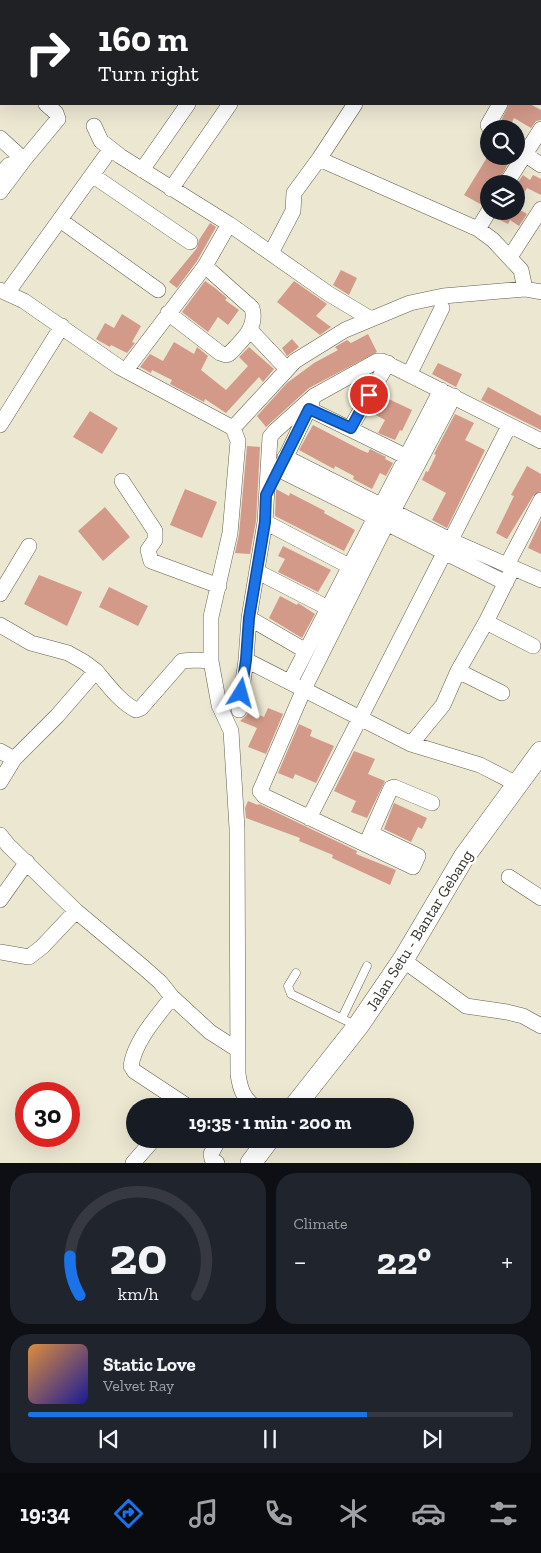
<!DOCTYPE html>
<meta charset="utf-8">
<style>
:root{--surface:#171b24;--page:#20242c;--text:#f1f3f6;--muted:#9ea1a6;--line:#363941;--accent:#1a73e8}
body{margin:0;font-family:"Zilla Slab",serif;background:var(--page);color:var(--text);height:100vh;display:flex;flex-direction:column;font-size:19px;white-space:nowrap}
*{box-sizing:border-box;margin:0}
p{font-size:16px;color:var(--muted)}
.icon{flex:none;width:28px;height:28px;fill:none;stroke:currentColor;stroke-width:2;stroke-linecap:round;stroke-linejoin:round}
.map{position:relative;height:1163px;overflow:hidden}
.panel{display:flex;flex-direction:column;gap:10px;padding:10px;background:#0d0f14;flex:1}
.panel>*{flex:none}
.guide{position:absolute;left:0px;top:0px;width:541px;height:105px;box-shadow:0 5px 20px #0002;background:#202124;color:#fff;overflow:hidden}
.tools{position:absolute;left:480px;top:120px;display:grid;gap:10px}
.tools a{display:grid;place-items:center;width:45px;height:45px;border-radius:50%;background:var(--surface);box-shadow:0 5px 20px #0002;font-size:25px}
.speed{position:absolute;left:15px;top:1082px;display:flex;gap:10px;font-size:25px;font-weight:700;text-align:center}
.speed>*{display:grid;place-content:center;width:65px;height:65px;border-radius:50%;background:var(--surface);box-shadow:0 5px 20px #0002;line-height:1}
.speed .limit{border:8px solid #d22;background:#fff;color:#111}
.pin{position:absolute;display:grid;place-items:center;width:42px;height:42px;color:#fff;margin:-21px;border:2px solid #fff;border-radius:50%;box-shadow:0 1px 5px #0007}
.me{position:absolute;width:55px;margin:-28px;rotate:8deg;stroke-linejoin:round;filter:drop-shadow(0 0 4px #0008)}
.turn{display:flex;align-items:center;gap:18px;height:105px;padding:0 15px;font-size:22px}
.turn .icon{width:65px;height:65px;stroke-width:2.5}
.turn b{display:block;font-size:35px;line-height:42px}
.big{font-size:38px;font-weight:700;line-height:1.1}
.panel .widget{flex:1;display:flex;flex-direction:column;justify-content:center;gap:8px;min-width:0;padding:0 18px;border-radius:20px;background:var(--page)}
.panel .dial{align-items:center;gap:0}
.dial svg{height:130px;overflow:visible;fill:none;stroke:var(--line);stroke-width:7;stroke-linecap:round;text-anchor:middle}
.dial text{fill:var(--text);stroke:none}
.song{display:flex;align-items:center;gap:15px}
.cover{width:60px;height:60px;border-radius:8px;background:linear-gradient(135deg,hsl(30 70% 55%),hsl(240 70% 35%))}
.played{height:5px;border-radius:2px;background:linear-gradient(90deg,var(--accent) 70%,var(--line) 70%)}
.keys{display:flex;justify-content:space-around;direction:ltr}
.heat{display:flex;justify-content:space-between;align-items:center;font-size:28px;direction:ltr}
.panel .tiles{flex:1;display:grid;gap:10px;grid-template-columns:1fr 1fr}
.widget:last-child{grid-column:span 2}
.trip{position:absolute;left:126px;top:1098px;width:288px;height:50px;border-radius:25px;background:var(--surface);box-shadow:0 5px 20px #0002;font-weight:700;line-height:50px;text-align:center}
.menu{display:flex;height:80px;justify-content:space-around;align-items:center;background:#090b0e;color:var(--muted)}
.menu .icon{width:35px;height:35px}
.menu .current{color:var(--accent)}
.menu b{font-size:22px;color:var(--text)}
.map>svg:first-child{display:block}
.building{fill:#d39a8a}
.lines{fill:none;stroke-linecap:round;stroke-linejoin:round}
.lane-casing{stroke:#63604d;stroke-width:9}
.street-casing{stroke:#63604d;stroke-width:16}
.secondary-casing{stroke:#63604d;stroke-width:22}
.lane{stroke:#fff;stroke-width:8}
.street{stroke:#fff;stroke-width:15}
.secondary{stroke:#fff;stroke-width:21}
.route-casing{stroke:#114b97;stroke-width:12}
.route{stroke:#1a73e8;stroke-width:9}
.labels{text-anchor:middle;stroke-width:5;stroke-linejoin:round;paint-order:stroke}
.street-label{font-size:16px;fill:#35342b;stroke:#fff}
</style>
<div class="map">
<svg width="541" height="1163" viewBox="0 0 541 1163">
<rect width="100%" height="100%" fill="#ebe7d1"/>
<path class="building" d="M509,104h21l11,6v10l-5,1 -5,7 -17,-10 -5,11h-3l-7,-4z
M488,156h9l12,6 -12,22h-8v10l-7,11 -18,-10z
M523,175l7,5 3,-5 8,4v16l-14,-7 -11,19v-22z
M498,211h24l5,3 -8,12 -9,-6 -2,4 -12,-6z
M210,223l6,4 -19,34 -20,27 -8,-6 28,-34 2,-8z
M341,270l16,8 -8,17 -16,-10z
M205,281l10,7 12,10 -2,2 14,10 -11,15 -10,-8 -10,15 -26,-20z
M294,281l33,23 -11,12 15,11 -11,8 -43,-33z
M122,314l19,12 -9,16 3,1 -8,10 -16,-8 -1,2 -14,-8 9,-16 9,5z
M368,334l9,18 -68,36 -43,39 -9,-11 30,-33 27,-20 24,-13 -3,-3 12,-7 4,3z
M292,339l7,8 -12,9 -5,-8z
M174,342l20,12 3,-7 11,9 -7,14 25,20 22,-24 -9,-9 10,-10 25,22 -11,13 -4,-5 -33,36 -21,-14 -1,3 -34,-18 2,-4 -20,-10 -1,3 -11,-6 10,-13 13,7z
M438,363l24,11 -6,13 -24,-13z
M488,387l53,29v14l-60,-30z
M380,395l32,15 -10,21 -2,-1 -5,10 -17,-7 7,-13 -15,-8z
M90,411l28,17 -16,26 -29,-17z
M455,414l19,9 -9,17 20,10 -38,78 -15,-8 14,-27 -24,-13 4,-9 2,1 8,-17 -2,-1z
M313,425l48,25 7,3 2,-4 16,8 -1,2 8,4 -7,13 -6,-3 -8,16 -19,-10 1,-3 -19,-10 -1,3 -35,-19z
M247,446l13,1 -4,74 -6,33 -15,-1 4,-19z
M527,466l14,8v17l-8,5 -26,43 -11,-6 18,-37 -3,-1z
M185,489l32,13 -15,36 -32,-13z
M276,489l13,7 1,-3 35,18 -1,2 31,17 -11,21 -69,-35z
M105,507l25,30 -27,24 -25,-30z
M541,520v34l-13,-6z
M283,546l48,24 -13,22 -40,-20 7,-13 -7,-3z
M39,575l43,17 -15,34 -43,-22z
M109,587l39,19 -10,20 -39,-19z
M280,596l17,9 1,-2 17,11 -13,24 -33,-20z
M268,708l15,6 -17,40 -18,-7 9,-19 -17,-7 7,-6 1,-5 16,7z
M299,724l13,6 -2,6 24,10 -18,37 -21,-9 -2,5 -15,-6z
M354,751l21,8 -7,15 17,7 -18,37 -16,-6 5,-11 -22,-10z
M248,801l10,4 1,-1 98,47 -1,3 40,16 -6,15 -58,-27 1,-3 -34,-14 1,-3 -54,-20 -1,-10z
M394,803l33,15 -5,11 -4,-2 -7,15 -27,-13z"/>
<g class="lines">
<defs>
<path id="lane" d="M296,973l-8,13 3,8 66,32
M342,1018l25,-52"/>
<path id="street" d="M22,0l1,1
M212,0l2,1
M411,1v-1
M0,58l1,1
M540,60l1,1
M94,126l7,15 19,15 109,68 100,70 42,25
M490,129l-2,-4 12,-21
M0,138l24,22 34,-41 -2,-6 -10,-9
M517,149l24,16
M319,159l159,70 15,11 28,30 4,19
M142,170l46,-66
M0,175l9,-10 15,-5 -24,32
M92,175l98,67
M506,184l35,-55
M171,189l59,-85
M60,220l98,70
M478,229l11,-18
M271,253l22,-42 1,-18 25,-34 36,-55
M510,257l31,-48
M0,290l24,11 95,66 114,61 5,13 -8,92 -19,84v44l8,44 12,26 6,97 1,246c2,14 5,24 16,32
M7,293l98,-136
M168,313l52,40 6,2 3,-1c12,-13 29,-26 23,-46l-47,-42
M251,331l36,38
M126,370l79,-104 24,-42
M410,373l32,-65
M309,409l96,47
M0,425l62,-99
M351,427l37,-64
M233,428l62,-67 50,-31 65,-27 33,-7 82,-7 16,3
M285,457l165,83 91,40
M282,465l30,-63
M280,470l226,113
M122,481l33,50v9l-7,10 3,11 68,25
M265,522l84,44
M507,565l34,-65
M258,572l70,36
M0,594l29,-48
M249,618l57,33
M486,622l47,24
M0,625l31,18 37,10 16,9 12,9
M246,660l165,84 69,21 37,19
M458,671l44,22
M290,682l151,-292
M239,710l7,-50 3,-42 16,-96 5,-85 5,-6 39,-35 63,-35h5l159,80
M411,744l32,-39 15,-34 28,-49 23,-46
M0,751l14,8 -14,23
M14,759l43,-43 39,-45c12,14 24,31 40,39l5,-2 41,-47 14,-1 15,1
M309,818l200,-392
M372,834l46,22 -5,11 -149,-71 -4,-5 44,-102 89,-178 61,-115
M0,835l8,10 68,66 67,56 17,15 12,15 38,35 28,18
M367,842l24,-54 3,-1 38,16
M509,877l32,21
M0,900l27,-38
M0,952l29,5 13,-10 34,-36
M403,960l63,46 41,6 16,4 18,10
M172,997c-15,20 -37,43 -41,69l3,5 53,35
M133,1163l21,-24
M217,1163l-5,-4 -1,-5 8,-15"/>
<path id="secondary" d="M295,1106l63,-80 45,-66 61,-103 77,-105
M251,1163l18,-24"/>
</defs>
<use href="#lane" class="lane-casing"/>
<use href="#street" class="street-casing"/>
<use href="#secondary" class="secondary-casing"/>
<use href="#lane" class="lane"/>
<use href="#street" class="street"/>
<use href="#secondary" class="secondary"/>
</g>
<g class="lines">
<defs>
<path id="route" d="M241,693l5,-33 3,-42 16,-96 1,-27 43,-86 42,19 18,-33"/>
</defs>
<use href="#route" class="route-casing"/>
<use href="#route" class="route"/>
</g>
<g class="labels">
<g class="street-label">
<text transform="translate(419 930) rotate(-58)" y="6">Jalan Setu - Bantar Gebang</text>
</g>
</g>
</svg>
<div class="tools">
<a><svg class="icon" aria-label="search" viewBox="0 0 24 24"><circle cx="10" cy="10" r="6"/><path d="M15 15l6 6"/></svg></a>
<a><svg class="icon" aria-label="layers" viewBox="0 0 24 24"><path d="M12 4l9 5-9 5-9-5zM3 14l9 5 9-5"/></svg></a>
</div>
<div class="speed"><div class="limit">30</div></div>
<div class="pin" style="left:369px;top:395px;background:#d93025"><svg class="icon" aria-label="arrive" viewBox="0 0 24 24"><path d="M6 21V4h12l-3 4 3 4H6"/></svg></div>
<svg class="me" style="left:241px;top:693px" viewBox="-20 -20 40 40"><path d="M0-17L14 15 0 8-14 15z" fill="#1a73e8" stroke="#fff" stroke-width="4"/></svg>
<div class="trip">19:35 · 1 min · 200 m</div>
<div class="guide">
<div class="turn"><svg class="icon" aria-label="right" viewBox="0 0 24 24"><path d="M7 20v-9h11M14 6l5 5-5 5"/></svg><div><b>160 m</b>Turn right</div></div>
</div>
</div>
<section class="panel">
<div class="tiles">
<div class="widget dial"><svg viewBox="0 0 100 80">
<path d="M14 69A42 42 0 1 1 86 69"/>
<path d="M14 69A42 42 0 0 1 8 45" stroke="#1a73e8"/>
<text x="50" y="56" font-size="32" font-weight="700">20</text>
<text x="50" y="72" font-size="11">km/h</text>
</svg></div>
<div class="widget"><p>Climate</p>
<div class="heat"><a>−</a><b class="big">22°</b><a>+</a></div>
</div>
<div class="widget">
<div class="song"><i class="cover"></i><div><b>Static Love</b><p>Velvet Ray</p></div></div>
<div class="played"></div>
<div class="keys"><svg class="icon" aria-label="previous" viewBox="0 0 24 24"><path d="M18 5L8 12l10 7zM5 5v14"/></svg><svg class="icon" aria-label="pause" viewBox="0 0 24 24"><path d="M8 5v14M16 5v14"/></svg><svg class="icon" aria-label="next" viewBox="0 0 24 24"><path d="M6 5l10 7-10 7zM19 5v14"/></svg></div>
</div>
</div>
</section>
<nav class="menu">
<b>19:34</b>
<svg class="icon current" aria-label="directions" viewBox="0 0 24 24"><path d="M12 3l9 9-9 9-9-9zM9 14v-3h6M13 9l2 2-2 2"/></svg>
<svg class="icon" aria-label="music" viewBox="0 0 24 24"><path d="M9 18V5l10-2v13"/><circle cx="6" cy="18" r="3"/><circle cx="16" cy="16" r="3"/></svg>
<svg class="icon" aria-label="phone" viewBox="0 0 24 24"><path d="M5 4h4l2 5-3 2q2 4 5 5l2-3 5 2v4C11 20 4 13 5 4z"/></svg>
<svg class="icon" aria-label="climate" viewBox="0 0 24 24"><path d="M12 3v18M4 7l16 10M4 17L20 7"/></svg>
<svg class="icon" aria-label="car" viewBox="0 0 24 24"><path d="M5 17H2v-5l4-1 3-4h7l3 4 3 1v5h-3M9 17h6M6 11h13"/><circle cx="7" cy="17" r="2"/><circle cx="17" cy="17" r="2"/></svg>
<svg class="icon" aria-label="filters" viewBox="0 0 24 24"><path d="M4 7h16M4 17h16"/><circle cx="9" cy="7" r="2"/><circle cx="15" cy="17" r="2"/></svg>
</nav>
